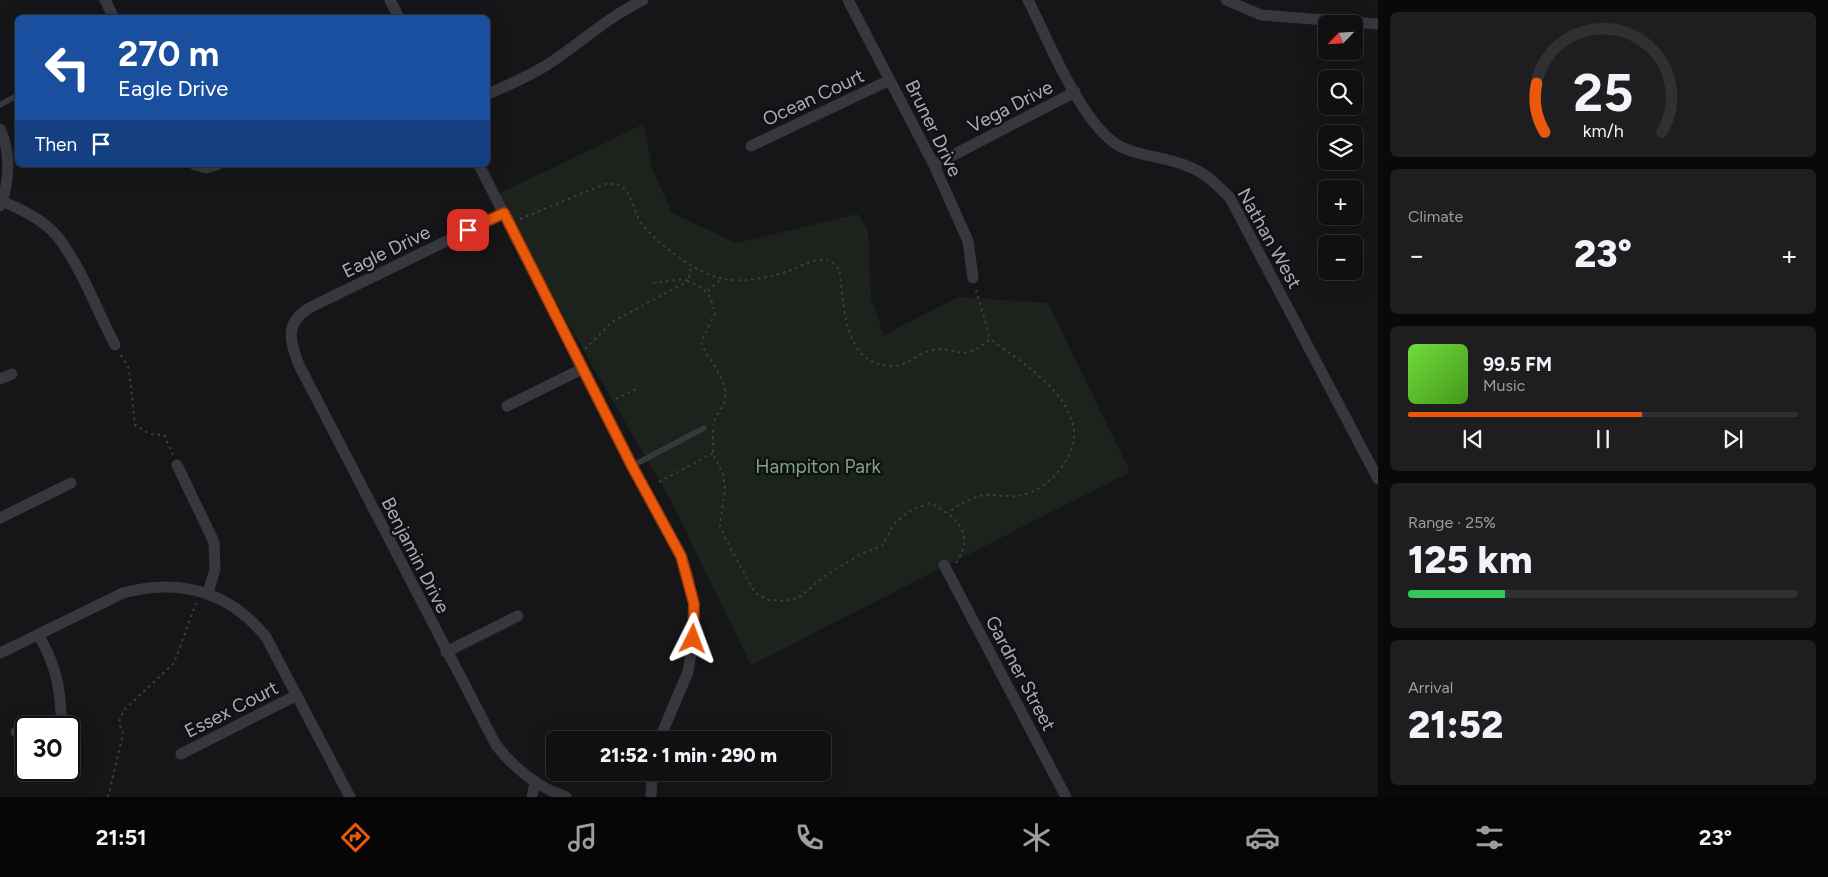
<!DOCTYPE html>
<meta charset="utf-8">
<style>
:root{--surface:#101012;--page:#1e1e20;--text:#f1f3f6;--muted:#9c9d9f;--line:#303032;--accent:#ea580c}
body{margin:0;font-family:Figtree,sans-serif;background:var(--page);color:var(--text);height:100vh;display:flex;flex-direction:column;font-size:19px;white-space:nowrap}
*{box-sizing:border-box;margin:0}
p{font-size:16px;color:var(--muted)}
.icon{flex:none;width:28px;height:28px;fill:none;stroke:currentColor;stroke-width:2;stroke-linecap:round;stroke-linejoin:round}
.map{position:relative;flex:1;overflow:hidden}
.details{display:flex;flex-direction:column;gap:12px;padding:12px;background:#09090a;width:450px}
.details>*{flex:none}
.hud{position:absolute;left:15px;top:15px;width:475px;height:152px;border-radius:8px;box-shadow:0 5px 20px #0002,0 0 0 1px var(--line);background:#1a4fa0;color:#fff;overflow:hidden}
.needle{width:32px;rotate:245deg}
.buttons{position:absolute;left:1318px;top:15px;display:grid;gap:10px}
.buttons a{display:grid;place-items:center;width:45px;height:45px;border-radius:8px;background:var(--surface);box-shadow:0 5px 20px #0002,0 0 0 1px var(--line);font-size:25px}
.speed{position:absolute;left:15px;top:716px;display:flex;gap:10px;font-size:25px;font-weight:700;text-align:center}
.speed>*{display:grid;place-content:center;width:65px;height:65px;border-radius:50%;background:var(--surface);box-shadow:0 5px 20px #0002,0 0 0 1px var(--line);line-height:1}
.speed .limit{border:2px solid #111;border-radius:8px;background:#fff;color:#111}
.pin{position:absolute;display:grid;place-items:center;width:42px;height:42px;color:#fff;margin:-21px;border-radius:10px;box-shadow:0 2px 8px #0006}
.me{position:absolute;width:55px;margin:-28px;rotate:3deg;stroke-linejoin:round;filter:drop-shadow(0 0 4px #0008)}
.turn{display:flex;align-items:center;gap:18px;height:105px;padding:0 20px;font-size:22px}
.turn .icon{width:65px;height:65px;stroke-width:2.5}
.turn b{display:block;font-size:35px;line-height:42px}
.then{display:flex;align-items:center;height:48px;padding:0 20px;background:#0003;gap:10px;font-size:19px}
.big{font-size:38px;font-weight:800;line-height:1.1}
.details .tile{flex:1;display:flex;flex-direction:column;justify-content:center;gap:8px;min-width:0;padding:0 18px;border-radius:8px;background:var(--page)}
.details .dial{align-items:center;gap:0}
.dial svg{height:130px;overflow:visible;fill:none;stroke:var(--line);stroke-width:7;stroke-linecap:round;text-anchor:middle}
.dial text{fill:var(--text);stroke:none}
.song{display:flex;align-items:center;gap:15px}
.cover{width:60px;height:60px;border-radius:8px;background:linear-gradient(135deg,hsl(100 70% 55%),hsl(100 70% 35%))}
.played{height:5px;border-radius:2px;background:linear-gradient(90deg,var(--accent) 60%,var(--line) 60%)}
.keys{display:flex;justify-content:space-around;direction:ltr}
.heat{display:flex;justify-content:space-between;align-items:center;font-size:28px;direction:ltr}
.charge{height:8px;border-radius:4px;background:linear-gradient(90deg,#34c759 25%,var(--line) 0)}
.trip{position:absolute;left:546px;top:731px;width:285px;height:50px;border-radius:8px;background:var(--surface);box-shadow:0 5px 20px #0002,0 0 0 1px var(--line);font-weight:800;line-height:50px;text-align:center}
.tab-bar{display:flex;height:80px;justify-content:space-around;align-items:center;background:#060607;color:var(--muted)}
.tab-bar .icon{width:35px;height:35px}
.tab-bar .on{color:var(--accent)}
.tab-bar b{font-size:22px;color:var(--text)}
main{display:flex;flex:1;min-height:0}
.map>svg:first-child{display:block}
.green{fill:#1c231d}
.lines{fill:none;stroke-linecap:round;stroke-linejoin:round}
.path{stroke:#3d3f44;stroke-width:2;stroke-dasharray:2.5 4;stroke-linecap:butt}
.lane{stroke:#37383d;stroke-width:5.5}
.street{stroke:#37383d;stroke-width:11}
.route-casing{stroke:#983908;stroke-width:12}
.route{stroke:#ea580c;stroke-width:9}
.labels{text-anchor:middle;stroke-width:5;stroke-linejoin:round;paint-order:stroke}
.street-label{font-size:19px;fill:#a8adb8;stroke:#111113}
.park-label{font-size:19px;fill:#7fa381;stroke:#111113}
</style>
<main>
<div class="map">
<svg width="1378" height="797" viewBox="0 0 1378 797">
<rect width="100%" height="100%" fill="#161618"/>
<path class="green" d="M644,124l8,44 20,45 64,30 122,-29 10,17 3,68 13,36 74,-38 90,6 82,169 -379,193 -80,-164 -177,-305z"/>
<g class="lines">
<path class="path" d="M520,219l85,-35c6,0 13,-1 18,4 10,7 10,23 17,33 15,22 55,51 80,57 20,6 52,-1 71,-8 10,-4 22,-11 33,-10 7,0 11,4 15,9 6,36 3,98 55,97 14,-1 23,-12 35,-15 28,-8 29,15 61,-12 37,27 111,72 74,125 -9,13 -22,25 -38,30 -14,5 -27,0 -41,1 -14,2 -26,10 -38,18
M653,283l29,-4 6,2 3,-14
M976,290l14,48
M708,291l13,-12
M585,349l27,-27 76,-41c18,7 23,14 27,33l-14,27c6,20 28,37 24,59 -2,9 -11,16 -12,25
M121,355l8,14 6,56 15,9 14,1 9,20
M616,399l22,-11
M713,430v23l10,21 2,14 -5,38 5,12 30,55 13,7 17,1 13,-3 27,-22 36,-22 21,-8 12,-22 15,-13 21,-8c26,13 46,30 26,60
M659,482l54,-29
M108,797l15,-63 -4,-12 5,-12 50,-47 22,-60"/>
<path class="lane" d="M0,105l18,-10
M632,466l72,-38"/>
<path class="street" d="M105,0l9,18
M390,0l9,18
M848,0l86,165 34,76 5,37
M1028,0c20,39 54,127 93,147 21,10 45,10 66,19 18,6 30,19 43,32l148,281
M1226,0l35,15 117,9
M488,94c20,-9 40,-17 59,-29 32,-21 61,-48 96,-65
M0,129c11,22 10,54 0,77
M751,146l139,-66
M195,165l11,3 11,-3
M479,165l153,301 49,90 6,18 7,30 -1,35 -5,33 -29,68
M934,165l141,-73
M2,201c20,9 41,18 55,35 24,30 40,75 58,109
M504,213l-195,95c-25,16 -19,33 -10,57l197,380c18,23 41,42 70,52
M0,379l12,-5
M507,406l75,-37
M177,465l37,77 1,27 -7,24
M0,518l71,-35
M944,565l122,232
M38,634c20,35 22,54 24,94
M446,652l72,-36
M0,653l123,-60c56,-15 106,-2 143,44l84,160
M16,732h10
M181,754l116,-59
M532,797l3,-15
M651,797l1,-25"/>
</g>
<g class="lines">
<defs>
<path id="route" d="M468,230l36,-17 128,253 49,90 13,48 -1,35"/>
</defs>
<use href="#route" class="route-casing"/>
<use href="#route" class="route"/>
</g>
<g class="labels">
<g class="street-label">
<text transform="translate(813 97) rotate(-25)" y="7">Ocean Court</text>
<text transform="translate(1010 106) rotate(-27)" y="7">Vega Drive</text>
<text transform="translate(934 128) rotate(64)" y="7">Bruner Drive</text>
<text transform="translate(1270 238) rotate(61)" y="7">Nathan West</text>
<text transform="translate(386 251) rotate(-26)" y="7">Eagle Drive</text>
<text transform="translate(416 555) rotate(63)" y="7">Benjamin Drive</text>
<text transform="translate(1021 673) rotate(62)" y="7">Gardner Street</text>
<text transform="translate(231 709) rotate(-27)" y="7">Essex Court</text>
</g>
<g class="park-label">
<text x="818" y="473">Hampiton Park</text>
</g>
</g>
</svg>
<div class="buttons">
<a><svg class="needle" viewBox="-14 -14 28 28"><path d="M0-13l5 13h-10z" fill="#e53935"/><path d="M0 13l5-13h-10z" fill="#9c9d9f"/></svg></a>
<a><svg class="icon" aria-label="search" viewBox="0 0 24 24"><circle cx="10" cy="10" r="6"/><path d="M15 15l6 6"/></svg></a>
<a><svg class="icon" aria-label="layers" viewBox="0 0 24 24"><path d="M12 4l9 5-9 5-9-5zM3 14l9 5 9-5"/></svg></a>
<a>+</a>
<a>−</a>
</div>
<div class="speed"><div class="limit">30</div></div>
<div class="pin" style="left:468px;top:230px;background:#d93025"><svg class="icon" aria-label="arrive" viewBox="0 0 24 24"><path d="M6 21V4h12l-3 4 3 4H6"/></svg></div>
<svg class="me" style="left:693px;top:639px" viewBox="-20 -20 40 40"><path d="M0-17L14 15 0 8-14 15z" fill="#ea580c" stroke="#fff" stroke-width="4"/></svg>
<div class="trip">21:52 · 1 min · 290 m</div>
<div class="hud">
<div class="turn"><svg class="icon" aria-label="left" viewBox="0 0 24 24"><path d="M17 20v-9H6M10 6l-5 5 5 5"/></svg><div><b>270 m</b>Eagle Drive</div></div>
<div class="then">Then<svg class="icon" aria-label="arrive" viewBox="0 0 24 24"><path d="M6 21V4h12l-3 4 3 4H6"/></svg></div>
</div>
</div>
<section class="details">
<div class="tile dial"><svg viewBox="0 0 100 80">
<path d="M14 69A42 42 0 1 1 86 69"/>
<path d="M14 69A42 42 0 0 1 9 39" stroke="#ea580c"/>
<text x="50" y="56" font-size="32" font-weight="700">25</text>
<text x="50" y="72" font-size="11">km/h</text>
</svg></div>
<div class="tile"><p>Climate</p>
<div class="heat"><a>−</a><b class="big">23°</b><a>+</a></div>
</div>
<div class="tile">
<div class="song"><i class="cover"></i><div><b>99.5 FM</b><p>Music</p></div></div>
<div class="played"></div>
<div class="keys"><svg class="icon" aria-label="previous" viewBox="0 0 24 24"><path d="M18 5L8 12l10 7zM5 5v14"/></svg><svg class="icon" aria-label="pause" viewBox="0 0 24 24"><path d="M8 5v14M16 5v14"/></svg><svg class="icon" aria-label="next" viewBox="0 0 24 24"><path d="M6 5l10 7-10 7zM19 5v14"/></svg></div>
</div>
<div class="tile"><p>Range · 25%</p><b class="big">125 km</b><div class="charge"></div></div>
<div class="tile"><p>Arrival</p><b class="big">21:52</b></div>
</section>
</main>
<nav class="tab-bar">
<b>21:51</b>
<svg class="icon on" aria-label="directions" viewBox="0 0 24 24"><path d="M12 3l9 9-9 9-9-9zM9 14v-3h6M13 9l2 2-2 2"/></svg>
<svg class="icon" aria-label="music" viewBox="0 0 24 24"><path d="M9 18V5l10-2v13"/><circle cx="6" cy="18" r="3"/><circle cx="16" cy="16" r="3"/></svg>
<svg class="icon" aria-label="phone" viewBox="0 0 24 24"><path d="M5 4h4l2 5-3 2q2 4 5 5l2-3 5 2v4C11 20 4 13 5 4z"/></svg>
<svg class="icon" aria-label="climate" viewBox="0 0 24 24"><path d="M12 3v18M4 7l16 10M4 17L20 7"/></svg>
<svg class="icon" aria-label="car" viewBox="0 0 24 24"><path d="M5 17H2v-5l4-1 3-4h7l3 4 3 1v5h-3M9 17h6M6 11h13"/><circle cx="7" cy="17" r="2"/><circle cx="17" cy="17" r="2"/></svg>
<svg class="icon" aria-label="filters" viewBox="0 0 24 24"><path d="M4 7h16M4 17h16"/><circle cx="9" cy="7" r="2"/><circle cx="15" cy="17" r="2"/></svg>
<b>23°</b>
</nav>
